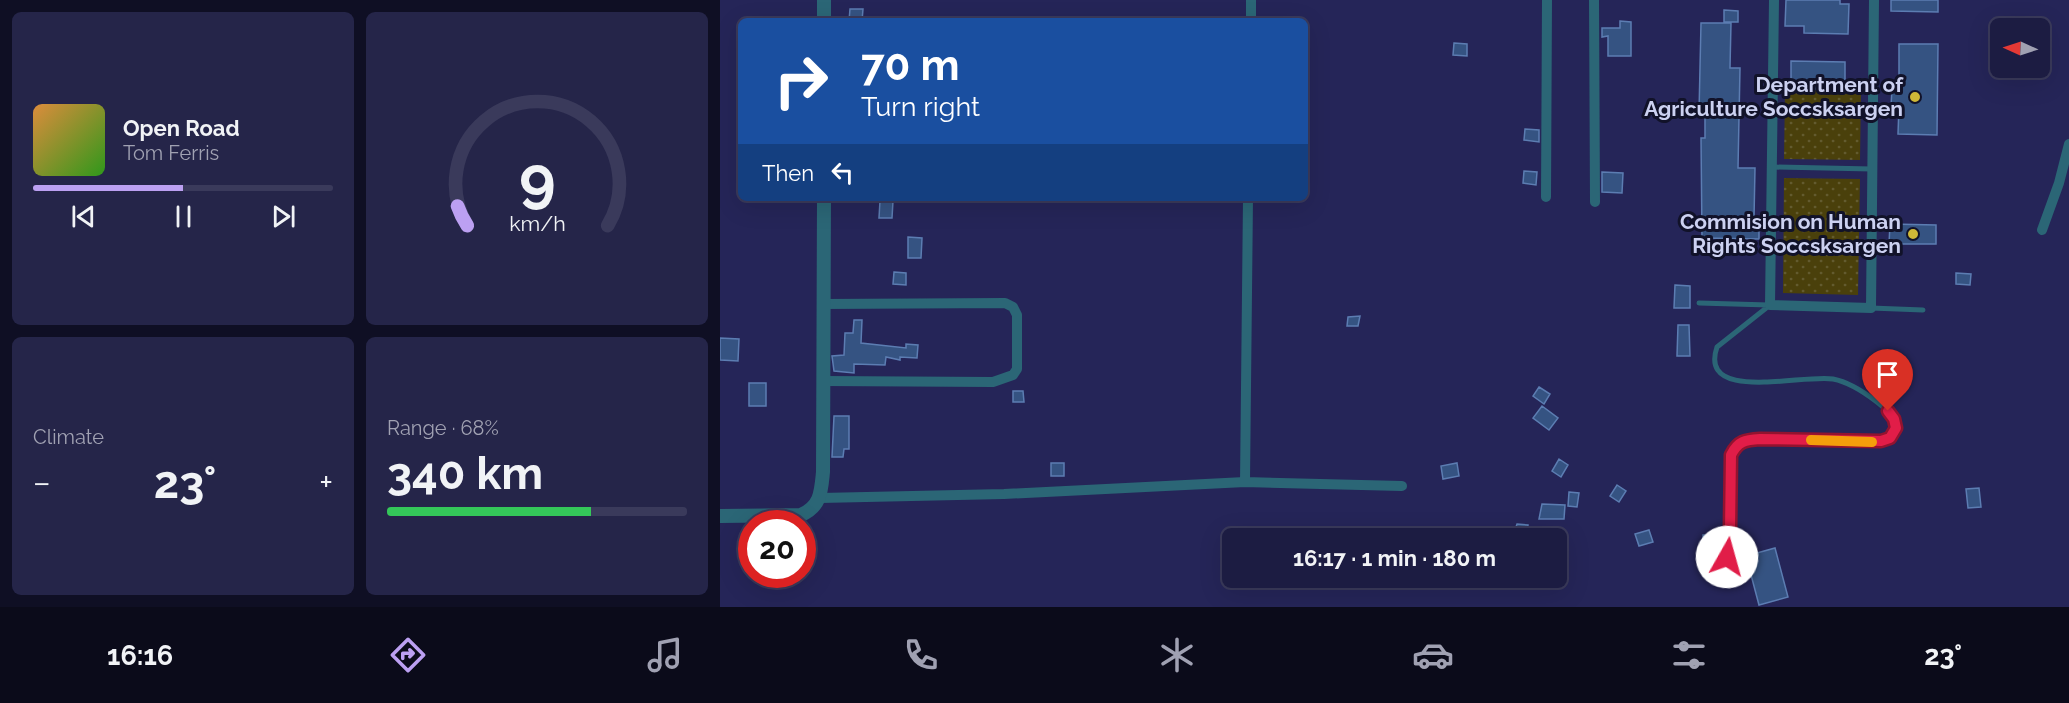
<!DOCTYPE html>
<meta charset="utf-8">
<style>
:root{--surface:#1c1c42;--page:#252549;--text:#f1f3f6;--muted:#a0a1b2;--line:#3a3a5b;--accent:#bca0f2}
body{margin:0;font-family:Raleway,sans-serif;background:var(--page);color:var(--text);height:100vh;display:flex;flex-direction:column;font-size:22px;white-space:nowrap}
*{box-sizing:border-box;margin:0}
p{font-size:20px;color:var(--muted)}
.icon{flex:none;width:33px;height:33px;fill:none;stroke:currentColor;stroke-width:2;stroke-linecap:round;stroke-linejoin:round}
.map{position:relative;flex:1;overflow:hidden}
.side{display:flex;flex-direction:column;gap:12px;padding:12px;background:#0f0f24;width:720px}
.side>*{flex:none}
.hud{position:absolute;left:18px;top:18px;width:570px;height:183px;border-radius:9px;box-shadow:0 6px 24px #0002,0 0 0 2px var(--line);background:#1a4fa0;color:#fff;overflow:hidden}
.needle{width:39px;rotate:273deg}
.buttons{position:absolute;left:1270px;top:18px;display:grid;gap:12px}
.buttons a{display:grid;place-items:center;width:60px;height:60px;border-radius:9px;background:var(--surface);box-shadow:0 6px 24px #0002,0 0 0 2px var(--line);font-size:30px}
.speed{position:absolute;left:18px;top:510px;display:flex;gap:12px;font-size:30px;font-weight:700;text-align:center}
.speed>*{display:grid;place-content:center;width:78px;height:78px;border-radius:50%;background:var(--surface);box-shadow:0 6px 24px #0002,0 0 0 2px var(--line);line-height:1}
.speed .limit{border:9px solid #d22;background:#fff;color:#111}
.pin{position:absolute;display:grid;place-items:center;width:51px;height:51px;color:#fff;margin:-62px -26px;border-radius:50% 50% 50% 0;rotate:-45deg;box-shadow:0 0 6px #0007}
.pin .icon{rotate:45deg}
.me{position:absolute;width:66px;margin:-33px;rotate:7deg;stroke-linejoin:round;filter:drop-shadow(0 0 4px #0008)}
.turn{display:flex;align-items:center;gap:21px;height:126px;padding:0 24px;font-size:27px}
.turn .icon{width:78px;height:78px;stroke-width:2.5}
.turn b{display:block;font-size:42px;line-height:51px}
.then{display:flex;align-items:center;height:57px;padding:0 24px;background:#0003;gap:12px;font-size:22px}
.big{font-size:45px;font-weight:700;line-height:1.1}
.side .widget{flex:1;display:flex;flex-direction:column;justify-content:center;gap:9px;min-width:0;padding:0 21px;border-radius:9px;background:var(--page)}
.side .dial{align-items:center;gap:0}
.dial svg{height:156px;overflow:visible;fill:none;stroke:var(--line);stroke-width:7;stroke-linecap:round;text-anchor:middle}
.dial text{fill:var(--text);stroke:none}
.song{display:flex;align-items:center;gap:18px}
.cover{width:72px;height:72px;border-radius:9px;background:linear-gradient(135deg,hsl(30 70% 55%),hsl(110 70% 35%))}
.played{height:6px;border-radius:3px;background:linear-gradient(90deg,var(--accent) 50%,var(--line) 50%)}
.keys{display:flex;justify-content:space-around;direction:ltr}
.heat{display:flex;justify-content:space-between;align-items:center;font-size:33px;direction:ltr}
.charge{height:9px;border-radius:4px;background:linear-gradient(90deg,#34c759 68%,var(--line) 0)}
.side .tiles{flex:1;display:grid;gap:12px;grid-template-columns:repeat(2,1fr)}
.trip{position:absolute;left:502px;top:528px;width:345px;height:60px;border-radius:9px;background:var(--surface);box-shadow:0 6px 24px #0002,0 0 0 2px var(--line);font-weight:700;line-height:60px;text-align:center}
.tab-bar{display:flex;height:96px;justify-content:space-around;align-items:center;background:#0b0b1a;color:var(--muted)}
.tab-bar .icon{width:42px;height:42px}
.tab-bar .on{color:var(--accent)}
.tab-bar b{font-size:27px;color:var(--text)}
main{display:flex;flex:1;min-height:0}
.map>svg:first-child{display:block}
.grass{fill:url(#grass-dots)}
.building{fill:#355382;stroke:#5c7db2;stroke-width:1.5}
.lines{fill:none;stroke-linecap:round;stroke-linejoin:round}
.service{stroke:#2b6676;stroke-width:5}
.minor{stroke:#2b6676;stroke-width:10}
.tertiary{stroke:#2b6676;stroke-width:14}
.route-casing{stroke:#92132f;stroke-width:15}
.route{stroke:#e11d48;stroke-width:10}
.slow{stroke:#f59e0b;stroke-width:10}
.poi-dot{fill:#cfb837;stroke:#111229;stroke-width:2}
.labels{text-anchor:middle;stroke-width:6;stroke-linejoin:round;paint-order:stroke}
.poi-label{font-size:21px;font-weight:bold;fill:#ccd1f1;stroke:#111229;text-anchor:end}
</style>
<main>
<section class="side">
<div class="tiles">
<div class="widget">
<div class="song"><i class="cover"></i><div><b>Open Road</b><p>Tom Ferris</p></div></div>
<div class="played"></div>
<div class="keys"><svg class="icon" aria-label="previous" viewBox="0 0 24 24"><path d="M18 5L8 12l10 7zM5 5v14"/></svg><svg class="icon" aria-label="pause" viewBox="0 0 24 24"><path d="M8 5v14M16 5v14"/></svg><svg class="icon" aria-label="next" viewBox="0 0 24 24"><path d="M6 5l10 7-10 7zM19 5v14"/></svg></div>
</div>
<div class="widget dial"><svg viewBox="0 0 100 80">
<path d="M14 69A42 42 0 1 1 86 69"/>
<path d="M14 69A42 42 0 0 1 9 59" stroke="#bca0f2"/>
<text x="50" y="56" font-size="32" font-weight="700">9</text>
<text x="50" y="72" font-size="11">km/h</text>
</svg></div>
<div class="widget"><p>Climate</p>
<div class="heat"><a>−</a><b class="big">23°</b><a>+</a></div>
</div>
<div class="widget"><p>Range · 68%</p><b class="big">340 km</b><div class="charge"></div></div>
</div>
</section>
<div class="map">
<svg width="1349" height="607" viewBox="0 0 1349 607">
<defs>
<pattern id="grass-dots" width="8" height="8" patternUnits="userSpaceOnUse" patternTransform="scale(1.5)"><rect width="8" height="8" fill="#4a400b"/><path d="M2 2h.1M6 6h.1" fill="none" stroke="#635b2f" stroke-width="1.8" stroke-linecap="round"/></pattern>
</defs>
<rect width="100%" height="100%" fill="#252558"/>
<path class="grass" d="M1065,90l76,1 -1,69 -76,-1z
M1064,178l76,1 -2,116 -75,-2z"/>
<path class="building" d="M1066,0h54v4h9l-1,30 -44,-1v-7h-19z
M1171,0h47v12l-47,-1z
M130,9h13l-1,12h-13z
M1004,10l14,1v11h-14z
M900,21l11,1v34h-23v-20l-6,1v-9h18z
M981,23h30l-1,45h10l-2,100h17l-1,50h5v21l-57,-1 -1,-100h4v-25h-6z
M734,43l13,1v12l-14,-1z
M1179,44h39l-1,91 -39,-1 1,-28h-8l1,-17h7z
M1071,61l54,1v27h-54z
M805,129l14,1v12l-15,-2z
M804,171l13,1 -1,13 -13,-2z
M882,172l21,1 -1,20 -20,-1z
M160,201h13l-1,17h-13z
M1170,224l46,1v19h-47z
M188,237l14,1 -1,20h-13z
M174,272l12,1v12l-13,-1z
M1236,273l15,1 -1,11 -14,-1z
M955,285l15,1v22h-16z
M640,316l-2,10h-11l1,-9z
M134,320h8l-1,23 45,5v-4l12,1 -1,13 -17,-1v3l-14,-3 -1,8 -31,-1v9l-20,-2 -2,-15 12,-1 1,-22h8z
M958,325h11l1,31h-13z
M0,338l19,1 -1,22 -18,-1z
M29,383h17v23h-17z
M819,387l11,7 -6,10 -11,-8z
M293,391h10l1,11h-11z
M822,406l16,12 -9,12 -16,-12z
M114,416h15v33h-5l-1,8h-11z
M839,459l9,6 -7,12 -9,-6z
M331,463h13v13h-13z
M737,463l2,13 -16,3 -2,-13z
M897,485l9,6 -7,11 -9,-6z
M1259,488l2,19 -13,1 -2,-19z
M849,492l10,1 -2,14 -9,-1z
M822,504l23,1 -1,14h-25z
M797,524l11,1 -1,13h-40l2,-10 27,-1z
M929,530l4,12 -14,4 -4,-12z
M983,535h13v15h-13z
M1055,548l13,49 -29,8 -13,-49z"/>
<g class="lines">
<path class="service" d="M1052,167l100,2
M979,303l70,2
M1151,308l52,2
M1007,557l3,-28 1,-74c7,-14 14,-15 29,-16l121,2 9,-3 6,-10c-2,-12 -9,-18 -19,-26 -13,-10 -28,-20 -44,-23 -31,-5 -135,24 -116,-32l53,-42"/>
<path class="minor" d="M874,0l1,202
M1054,0l-4,305 101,3 3,-308
M531,21v-21
M826,197l1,-197
M1322,230l17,-47 10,-39
M103,381l170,1 20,-7 4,-6v-54l-4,-8 -8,-4 -182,1
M525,482l3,-284
M100,498l184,-4 241,-12 157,4"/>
<path class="tertiary" d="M104,21v-21
M0,516l81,-1c20,-9 20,-23 22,-43l1,-274"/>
</g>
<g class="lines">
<defs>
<path id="route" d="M1007,557l3,-28 1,-74c7,-14 14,-15 29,-16l121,2 9,-3 6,-10 -2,-9 -6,-8"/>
</defs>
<use href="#route" class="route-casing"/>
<use href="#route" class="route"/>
<path class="slow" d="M1091,440l61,2"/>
</g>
<g class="poi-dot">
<circle cx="1195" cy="97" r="6"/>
<circle cx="1193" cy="234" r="6"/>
</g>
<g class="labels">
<g class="poi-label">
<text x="1183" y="92">Department of<tspan x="1183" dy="24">Agriculture Soccsksargen</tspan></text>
<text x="1181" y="229">Commision on Human<tspan x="1181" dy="24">Rights Soccsksargen</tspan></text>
</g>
</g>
</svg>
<div class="buttons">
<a><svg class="needle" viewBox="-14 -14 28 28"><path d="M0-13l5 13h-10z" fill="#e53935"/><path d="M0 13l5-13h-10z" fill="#a0a1b2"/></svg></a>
</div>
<div class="speed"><div class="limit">20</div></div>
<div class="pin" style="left:1168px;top:411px;background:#d93025"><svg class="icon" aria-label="arrive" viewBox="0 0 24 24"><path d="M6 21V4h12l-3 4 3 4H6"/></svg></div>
<svg class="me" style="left:1007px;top:557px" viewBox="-20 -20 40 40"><circle r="19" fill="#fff"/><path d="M0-13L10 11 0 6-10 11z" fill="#e11d48"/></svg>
<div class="trip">16:17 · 1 min · 180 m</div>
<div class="hud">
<div class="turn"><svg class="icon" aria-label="right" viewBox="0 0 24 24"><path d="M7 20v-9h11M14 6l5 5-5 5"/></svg><div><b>70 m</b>Turn right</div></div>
<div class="then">Then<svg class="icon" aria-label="left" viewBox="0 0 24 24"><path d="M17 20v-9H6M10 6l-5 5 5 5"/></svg></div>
</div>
</div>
</main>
<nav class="tab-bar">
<b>16:16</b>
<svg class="icon on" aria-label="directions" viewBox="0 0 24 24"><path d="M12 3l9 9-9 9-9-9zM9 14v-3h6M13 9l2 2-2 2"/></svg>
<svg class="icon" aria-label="music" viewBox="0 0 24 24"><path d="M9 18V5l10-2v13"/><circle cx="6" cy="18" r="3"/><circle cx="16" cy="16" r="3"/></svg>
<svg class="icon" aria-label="phone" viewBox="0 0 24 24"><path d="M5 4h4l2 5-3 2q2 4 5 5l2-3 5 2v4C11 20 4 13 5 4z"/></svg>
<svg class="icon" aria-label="climate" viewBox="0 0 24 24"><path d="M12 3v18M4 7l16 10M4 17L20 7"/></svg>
<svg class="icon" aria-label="car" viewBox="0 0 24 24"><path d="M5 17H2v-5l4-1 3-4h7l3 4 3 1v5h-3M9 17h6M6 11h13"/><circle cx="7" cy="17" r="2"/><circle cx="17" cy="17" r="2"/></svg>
<svg class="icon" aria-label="filters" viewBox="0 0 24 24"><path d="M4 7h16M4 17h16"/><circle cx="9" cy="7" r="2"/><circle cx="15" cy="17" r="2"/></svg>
<b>23°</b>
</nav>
